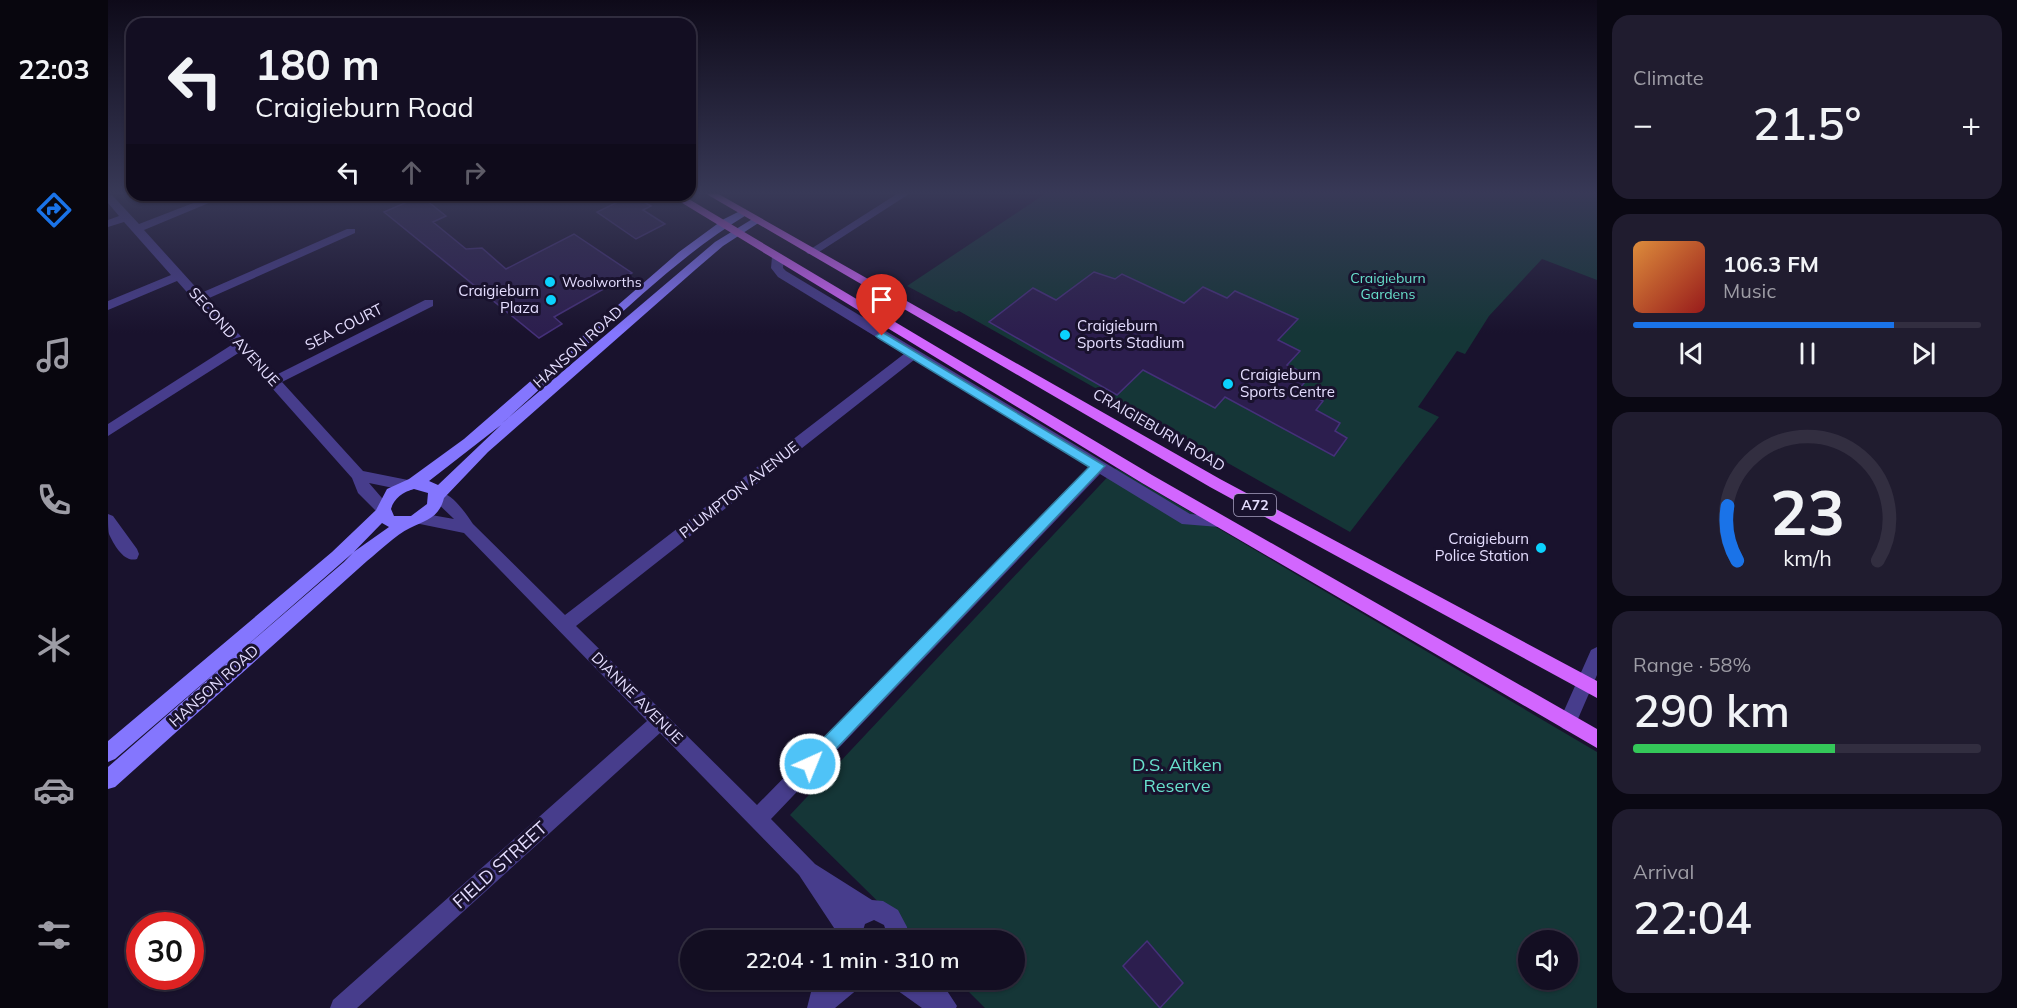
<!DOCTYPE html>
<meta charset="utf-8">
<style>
:root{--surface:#130e22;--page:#201c2f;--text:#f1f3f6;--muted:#9d9ca5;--line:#322e40;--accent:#1a73e8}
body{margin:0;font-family:Mulish,sans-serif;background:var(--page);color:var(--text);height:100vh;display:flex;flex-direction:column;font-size:22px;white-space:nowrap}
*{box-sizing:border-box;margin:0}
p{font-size:20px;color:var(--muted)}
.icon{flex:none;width:33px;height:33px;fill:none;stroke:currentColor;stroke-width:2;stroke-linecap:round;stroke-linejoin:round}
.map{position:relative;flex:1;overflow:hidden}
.drawer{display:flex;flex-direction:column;gap:15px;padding:15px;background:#0a0813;width:420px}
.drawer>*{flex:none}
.banner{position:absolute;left:18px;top:18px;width:570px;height:183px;border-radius:18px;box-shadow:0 2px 4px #0004,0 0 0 2px var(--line);background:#130e22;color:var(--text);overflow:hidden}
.buttons{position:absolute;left:1410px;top:930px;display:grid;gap:12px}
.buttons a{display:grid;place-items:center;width:60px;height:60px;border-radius:50%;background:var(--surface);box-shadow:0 2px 4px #0004,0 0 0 2px var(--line);font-size:30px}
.speed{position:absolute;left:18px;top:912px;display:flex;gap:12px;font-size:30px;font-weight:700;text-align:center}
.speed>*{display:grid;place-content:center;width:78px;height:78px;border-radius:50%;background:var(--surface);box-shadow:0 2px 4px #0004,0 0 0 2px var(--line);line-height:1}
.speed .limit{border:9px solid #d22;background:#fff;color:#111}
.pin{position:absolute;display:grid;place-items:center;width:51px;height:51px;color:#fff;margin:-62px -26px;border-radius:50% 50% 50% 0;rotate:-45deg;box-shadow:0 0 6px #0007}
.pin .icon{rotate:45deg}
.me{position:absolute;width:66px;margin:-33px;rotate:44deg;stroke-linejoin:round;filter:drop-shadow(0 0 4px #0008)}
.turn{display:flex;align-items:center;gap:21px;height:126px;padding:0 30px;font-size:27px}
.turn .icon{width:78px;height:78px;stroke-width:2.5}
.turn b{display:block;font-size:42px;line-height:51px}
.lanes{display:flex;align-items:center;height:57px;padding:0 30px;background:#0003;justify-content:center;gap:30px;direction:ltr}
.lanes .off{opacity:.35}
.big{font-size:45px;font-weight:600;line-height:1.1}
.drawer .tile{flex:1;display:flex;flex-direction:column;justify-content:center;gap:9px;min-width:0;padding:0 21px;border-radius:18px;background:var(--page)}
.drawer .dial{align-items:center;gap:0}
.dial svg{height:156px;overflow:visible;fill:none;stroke:var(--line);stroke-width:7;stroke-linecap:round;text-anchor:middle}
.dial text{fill:var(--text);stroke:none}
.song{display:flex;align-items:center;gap:18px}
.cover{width:72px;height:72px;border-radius:9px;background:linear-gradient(135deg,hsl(30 70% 55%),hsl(0 70% 35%))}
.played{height:6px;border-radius:3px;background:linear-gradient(90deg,var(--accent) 75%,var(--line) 75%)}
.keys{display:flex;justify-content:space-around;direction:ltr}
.heat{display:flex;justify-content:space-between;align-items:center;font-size:33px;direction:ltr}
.charge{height:9px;border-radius:4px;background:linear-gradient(90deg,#34c759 58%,var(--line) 0)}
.trip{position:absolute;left:572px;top:930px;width:345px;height:60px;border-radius:30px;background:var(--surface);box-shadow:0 2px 4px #0004,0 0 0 2px var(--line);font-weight:600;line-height:60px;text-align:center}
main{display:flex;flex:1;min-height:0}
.dock{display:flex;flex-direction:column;width:108px;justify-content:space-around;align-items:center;background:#08060e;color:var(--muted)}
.dock .icon{width:42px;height:42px}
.dock .selected{color:var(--accent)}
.dock b{font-size:27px;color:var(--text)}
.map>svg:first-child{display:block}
.green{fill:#153637;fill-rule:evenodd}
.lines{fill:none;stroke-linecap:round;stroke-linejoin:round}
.stream{stroke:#0c1e4d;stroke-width:4}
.building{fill:#2c1e4e;stroke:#45307a;stroke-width:1.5}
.street{fill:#473d8c;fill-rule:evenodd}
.secondary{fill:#8476fe;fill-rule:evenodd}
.primary{fill:#d266fe;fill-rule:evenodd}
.route{fill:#4fc3f7;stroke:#337fa1;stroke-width:1.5}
.poi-dot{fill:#0bd2fe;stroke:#19122d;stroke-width:2}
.labels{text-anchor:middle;stroke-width:6;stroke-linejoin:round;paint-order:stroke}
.far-park-label{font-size:14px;fill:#68e1cd;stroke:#19122d}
.far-poi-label{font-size:14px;fill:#e5deff;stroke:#19122d;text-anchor:start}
.shield{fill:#19122d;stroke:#a8a1c0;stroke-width:1.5}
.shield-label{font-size:14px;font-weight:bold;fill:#e5deff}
.poi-label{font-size:15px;fill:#e5deff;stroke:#19122d;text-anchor:end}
.street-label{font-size:15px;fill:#e5deff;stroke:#19122d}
.near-park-label{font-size:18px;fill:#68e1cd;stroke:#19122d}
.near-street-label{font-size:18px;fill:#e5deff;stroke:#19122d}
</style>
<main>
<nav class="dock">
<b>22:03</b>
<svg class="icon selected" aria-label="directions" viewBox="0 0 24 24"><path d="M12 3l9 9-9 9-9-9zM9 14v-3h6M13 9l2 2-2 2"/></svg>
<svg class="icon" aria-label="music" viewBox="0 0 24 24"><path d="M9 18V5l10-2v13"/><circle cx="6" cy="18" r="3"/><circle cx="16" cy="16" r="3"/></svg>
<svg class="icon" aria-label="phone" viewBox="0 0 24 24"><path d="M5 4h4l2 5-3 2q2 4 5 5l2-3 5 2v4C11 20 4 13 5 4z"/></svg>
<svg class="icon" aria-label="climate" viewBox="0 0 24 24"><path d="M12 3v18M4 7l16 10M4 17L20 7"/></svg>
<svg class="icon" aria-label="car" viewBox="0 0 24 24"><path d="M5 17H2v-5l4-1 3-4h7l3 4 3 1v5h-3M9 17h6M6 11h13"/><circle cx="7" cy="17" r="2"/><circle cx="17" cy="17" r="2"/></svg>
<svg class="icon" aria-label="filters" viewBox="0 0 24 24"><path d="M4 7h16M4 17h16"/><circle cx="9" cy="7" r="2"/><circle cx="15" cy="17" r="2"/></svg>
</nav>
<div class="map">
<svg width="1489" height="1008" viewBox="0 0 1489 1008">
<rect width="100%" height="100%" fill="#19122d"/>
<path class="green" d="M940,192h549v88l-55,-21 -53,57 -24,38 -8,-3 -39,56 21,10 -89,115 -391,-221 -3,1 -49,-26z
M1008,468l481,284v256h-612l-28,-28h57v-40h-97l-127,-125zM1420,940h40v40h-40z"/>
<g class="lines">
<path class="stream" d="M1485,192l4,1"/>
</g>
<path class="building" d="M524,195l19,11 -8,4 22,14 -29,15 -39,-27z
M313,196l25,20 -13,6 33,27 16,-1 24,21 68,-35 58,39 -78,44 8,7 -23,14 -155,-126z
M986,272l21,7 7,-5 62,29 19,-16 24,11 8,-7 63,28 -20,21 22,11 -13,14 23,11 -11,13 24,12 -7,9 24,13 -5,8 12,7 -13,18 -109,-59 -10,11 -72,-38 -26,25 -128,-73 44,-34 23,12z
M1039,941l36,42 -23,25 -37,-42z"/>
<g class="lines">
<path class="street" d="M792,192h12l-96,62h-8l-2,-2z
M0,194l4,1 27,29 75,-29h14l-84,35 57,63 146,-64h8v4l-148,66 69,76 149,-75h8v6l-151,76 81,89 50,10 2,4 -2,4 -5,2 -39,-8 19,22 3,4 -3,4h-10l-20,-20 -6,-15 -112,-126 -132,84v-12l125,-80 -56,-63 -69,29v-9l63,-26 -47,-53 -16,5v-7l11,-4 -11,-13z
M670,254l6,3 -1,11 3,3 404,243 34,3 3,4 -3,4 -5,2 -37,-3 -82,-50 -329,345 44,45 57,36 11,1 15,9 9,17 2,13h-20l-5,-15 -10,-5 -9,4 -5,16h-20v-3l-41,-62 -139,-142 -303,275h-27l3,-8 314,-279 -183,-188 -49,-10 -3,-4 3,-4 5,-2 34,6 -24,-23 2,-4c16,-5 33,20 41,32l92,91 339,-261 -126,-77 -7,-9 1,-11zM806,360l175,107 -332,338 -181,-179z
M0,514l5,2 24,33 2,5 -2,5c-13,4 -23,-14 -28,-25 -1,-5 -1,-14 -1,-20z
M1489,647v28l-23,53 -6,3 -6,-3 -3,-6 32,-72z
M712,980h42l-3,8 -24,20h-28l4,-16z
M783,980h49l17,26 -1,2h-34l-28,-20z"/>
<path class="secondary" d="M636,209l5,3 -1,2c-92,56 -166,140 -247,210l214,-182 39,-24 9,2 -40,26 -28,24 -207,182 -44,46c-5,20 -18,22 -34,30 -15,7 -30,23 -43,33l-252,226 -7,2v-22l247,-216 34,-24 -7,-4 -38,39 -229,197 -7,3v-21l224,-189 44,-42 11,-21 22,-10 55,-40 215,-187 45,-33zM393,425l-63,60 -9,-4zM306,489l14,4 -1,11 -16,12h-17l-3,-7c3,-11 12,-17 23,-20z"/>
<path class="primary" d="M595,192h12l505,287 377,202v17l-387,-211z
M561,195h13l470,280 445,254v19l-455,-265z"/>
</g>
<linearGradient id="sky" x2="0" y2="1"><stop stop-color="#0e0a19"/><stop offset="0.58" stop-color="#383957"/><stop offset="1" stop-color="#383957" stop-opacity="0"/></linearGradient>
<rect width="1489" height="333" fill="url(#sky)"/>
<path class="route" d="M774,332l223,134 -289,304 -6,3 -6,-3 -2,-6 2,-6 285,-291 -211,-129 -2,-2z"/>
<g class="poi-dot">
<circle cx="442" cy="282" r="6"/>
<circle cx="443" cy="300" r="6"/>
<circle cx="957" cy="335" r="6"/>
<circle cx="1120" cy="384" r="6"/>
<circle cx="1433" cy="548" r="6"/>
</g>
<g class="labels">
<g class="far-park-label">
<text x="1280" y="283">Craigieburn<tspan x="1280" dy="16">Gardens</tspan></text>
</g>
<g class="far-poi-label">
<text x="454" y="287">Woolworths</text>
</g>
<rect class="shield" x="1126" y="494" width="42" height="22" rx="4.5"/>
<g class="shield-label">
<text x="1147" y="510">A72</text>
</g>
<g class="poi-label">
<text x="431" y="296">Craigieburn<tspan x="431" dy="17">Plaza</tspan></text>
<text x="969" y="331" text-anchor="start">Craigieburn<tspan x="969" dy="17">Sports Stadium</tspan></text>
<text x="1132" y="380" text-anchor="start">Craigieburn<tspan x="1132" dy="17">Sports Centre</tspan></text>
<text x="1421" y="544">Craigieburn<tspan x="1421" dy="17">Police Station</tspan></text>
</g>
<g class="street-label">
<text transform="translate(236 327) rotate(-27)" y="5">SEA COURT</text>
<text transform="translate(126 337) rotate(48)" y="5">SECOND AVENUE</text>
<text transform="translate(470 347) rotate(-42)" y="5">HANSON ROAD</text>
<text transform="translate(1051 430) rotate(30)" y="5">CRAIGIEBURN ROAD</text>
<text transform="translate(631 490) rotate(-38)" y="5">PLUMPTON AVENUE</text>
<text transform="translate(106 686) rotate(-42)" y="5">HANSON ROAD</text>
<text transform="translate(529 698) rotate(45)" y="5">DIANNE AVENUE</text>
</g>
<g class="near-park-label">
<text x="1069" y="771">D.S. Aitken<tspan x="1069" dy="21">Reserve</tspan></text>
</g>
<g class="near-street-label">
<text transform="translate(392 865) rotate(-42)" y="6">FIELD STREET</text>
</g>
</g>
</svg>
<div class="buttons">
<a><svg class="icon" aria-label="sound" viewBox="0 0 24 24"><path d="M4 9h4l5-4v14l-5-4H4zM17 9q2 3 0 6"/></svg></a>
</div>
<div class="speed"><div class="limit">30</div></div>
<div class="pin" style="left:774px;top:336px;background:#d93025"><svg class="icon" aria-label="arrive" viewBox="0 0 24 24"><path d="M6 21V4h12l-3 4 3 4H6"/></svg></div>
<svg class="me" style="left:702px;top:764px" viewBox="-20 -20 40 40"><circle r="17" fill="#4fc3f7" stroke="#fff" stroke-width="3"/><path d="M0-11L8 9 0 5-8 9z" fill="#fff"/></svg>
<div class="trip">22:04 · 1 min · 310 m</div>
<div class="banner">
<div class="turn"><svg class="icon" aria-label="left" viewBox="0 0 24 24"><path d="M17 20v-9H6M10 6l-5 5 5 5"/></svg><div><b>180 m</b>Craigieburn Road</div></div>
<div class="lanes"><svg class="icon" aria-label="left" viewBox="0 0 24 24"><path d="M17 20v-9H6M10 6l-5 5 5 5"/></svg><svg class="icon off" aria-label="ahead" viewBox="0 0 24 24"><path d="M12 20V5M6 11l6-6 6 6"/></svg><svg class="icon off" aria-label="right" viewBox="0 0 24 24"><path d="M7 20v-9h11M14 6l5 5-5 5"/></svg></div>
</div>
</div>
<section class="drawer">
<div class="tile"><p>Climate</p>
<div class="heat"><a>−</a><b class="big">21.5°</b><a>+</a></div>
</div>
<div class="tile">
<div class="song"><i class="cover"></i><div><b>106.3 FM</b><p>Music</p></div></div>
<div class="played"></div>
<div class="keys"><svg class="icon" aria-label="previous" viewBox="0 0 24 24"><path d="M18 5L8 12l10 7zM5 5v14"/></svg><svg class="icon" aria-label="pause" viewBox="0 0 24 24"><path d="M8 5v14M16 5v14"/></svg><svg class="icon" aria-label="next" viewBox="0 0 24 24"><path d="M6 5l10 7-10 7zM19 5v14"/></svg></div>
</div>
<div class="tile dial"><svg viewBox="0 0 100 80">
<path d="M14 69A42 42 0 1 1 86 69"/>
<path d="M14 69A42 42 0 0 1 9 41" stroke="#1a73e8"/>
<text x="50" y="56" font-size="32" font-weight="700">23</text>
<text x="50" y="72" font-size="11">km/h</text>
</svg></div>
<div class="tile"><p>Range · 58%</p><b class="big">290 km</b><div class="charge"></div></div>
<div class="tile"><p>Arrival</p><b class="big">22:04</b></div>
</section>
</main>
